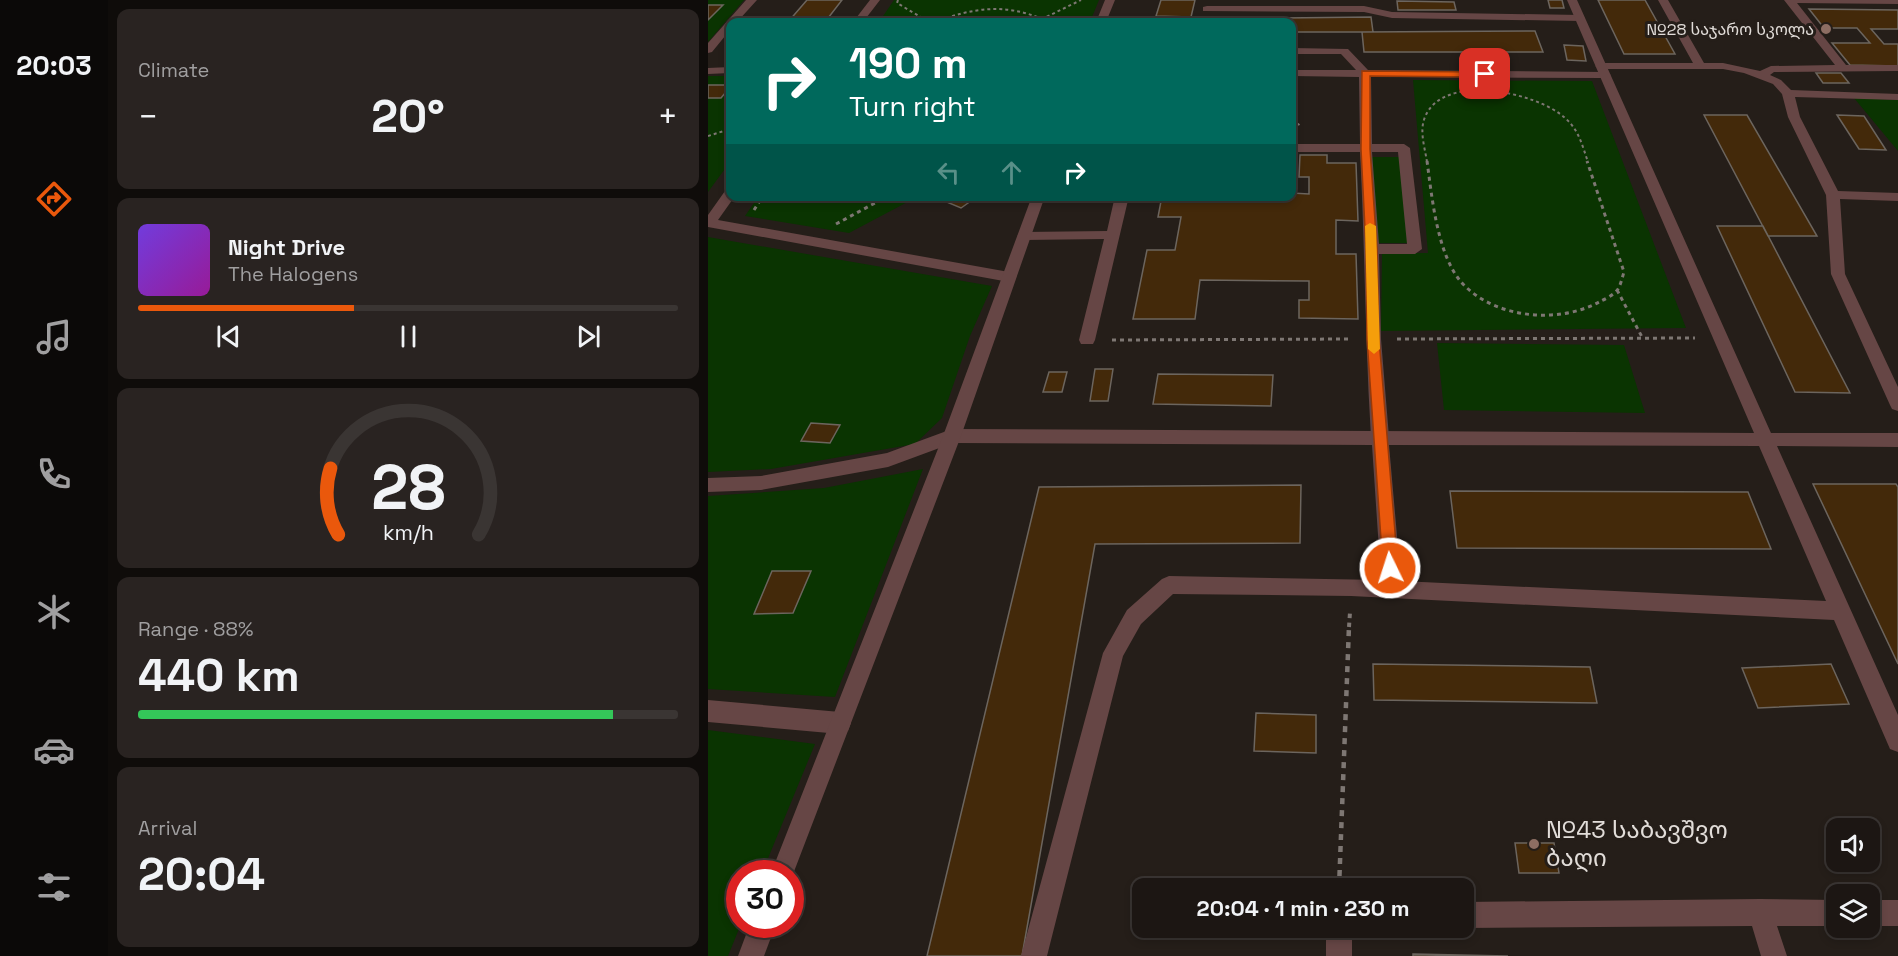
<!DOCTYPE html>
<meta charset="utf-8">
<style>
:root{--surface:#1c1613;--page:#292321;--text:#f1f3f6;--muted:#a09fa0;--line:#3a3533;--accent:#ea580c}
body{margin:0;font-family:"Space Grotesk","Noto Sans Georgian",sans-serif;background:var(--page);color:var(--text);height:100vh;display:flex;flex-direction:column;font-size:22px;white-space:nowrap}
*{box-sizing:border-box;margin:0}
p{font-size:20px;color:var(--muted)}
.icon{flex:none;width:33px;height:33px;fill:none;stroke:currentColor;stroke-width:2;stroke-linecap:round;stroke-linejoin:round}
.map{position:relative;flex:1;overflow:hidden}
.side{display:flex;flex-direction:column;gap:9px;padding:9px;background:#0f0c0a;width:600px}
.side>*{flex:none}
.hud{position:absolute;left:18px;top:18px;width:570px;height:183px;border-radius:12px;box-shadow:0 3px 9px #0003,0 0 0 2px var(--line);background:#00695c;color:#fff;overflow:hidden}
.fabs{position:absolute;left:1118px;top:818px;display:grid;gap:12px}
.fabs a{display:grid;place-items:center;width:54px;height:54px;border-radius:12px;background:var(--surface);box-shadow:0 3px 9px #0003,0 0 0 2px var(--line);font-size:30px}
.speed{position:absolute;left:18px;top:860px;display:flex;gap:12px;font-size:30px;font-weight:700;text-align:center}
.speed>*{display:grid;place-content:center;width:78px;height:78px;border-radius:50%;background:var(--surface);box-shadow:0 3px 9px #0003,0 0 0 2px var(--line);line-height:1}
.speed .limit{border:9px solid #d22;background:#fff;color:#111}
.pin{position:absolute;display:grid;place-items:center;width:51px;height:51px;color:#fff;margin:-26px;border-radius:12px;box-shadow:0 3px 9px #0006}
.me{position:absolute;width:66px;margin:-33px;rotate:356deg;stroke-linejoin:round;filter:drop-shadow(0 0 4px #0008)}
.turn{display:flex;align-items:center;gap:21px;height:126px;padding:0 24px;font-size:27px}
.turn .icon{width:78px;height:78px;stroke-width:2.5}
.turn b{display:block;font-size:42px;line-height:51px}
.lanes{display:flex;align-items:center;height:57px;padding:0 24px;background:#0003;justify-content:center;gap:30px;direction:ltr}
.lanes .off{opacity:.35}
.big{font-size:45px;font-weight:700;line-height:1.1}
.side .card{flex:1;display:flex;flex-direction:column;justify-content:center;gap:9px;min-width:0;padding:0 21px;border-radius:12px;background:var(--page)}
.side .dial{align-items:center;gap:0}
.dial svg{height:156px;overflow:visible;fill:none;stroke:var(--line);stroke-width:7;stroke-linecap:round;text-anchor:middle}
.dial text{fill:var(--text);stroke:none}
.song{display:flex;align-items:center;gap:18px}
.cover{width:72px;height:72px;border-radius:9px;background:linear-gradient(135deg,hsl(260 70% 55%),hsl(300 70% 35%))}
.played{height:6px;border-radius:3px;background:linear-gradient(90deg,var(--accent) 40%,var(--line) 40%)}
.keys{display:flex;justify-content:space-around;direction:ltr}
.heat{display:flex;justify-content:space-between;align-items:center;font-size:33px;direction:ltr}
.charge{height:9px;border-radius:4px;background:linear-gradient(90deg,#34c759 88%,var(--line) 0)}
.trip{position:absolute;left:424px;top:878px;width:342px;height:60px;border-radius:12px;background:var(--surface);box-shadow:0 3px 9px #0003,0 0 0 2px var(--line);font-weight:700;line-height:60px;text-align:center}
main{display:flex;flex:1;min-height:0}
.tab-bar{display:flex;flex-direction:column;width:108px;justify-content:space-around;align-items:center;background:#0b0908;color:var(--muted)}
.tab-bar .icon{width:42px;height:42px}
.tab-bar .selected{color:var(--accent)}
.tab-bar b{font-size:27px;color:var(--text)}
.map>svg:first-child{display:block}
.green{fill:#0a3401}
.building{fill:#43290a;stroke:#6c655e;stroke-width:1.5}
.lines{fill:none;stroke-linecap:round;stroke-linejoin:round}
.path-far3{stroke:#7e7773;stroke-width:2;stroke-dasharray:3 3;stroke-linecap:butt}
.path-far2{stroke:#7e7773;stroke-width:3;stroke-dasharray:4 4;stroke-linecap:butt}
.path-far1{stroke:#7e7773;stroke-width:4;stroke-dasharray:4.5 4.5;stroke-linecap:butt}
.path{stroke:#7e7773;stroke-width:4.5;stroke-dasharray:6 6;stroke-linecap:butt}
.service{fill:#664645;fill-rule:evenodd}
.minor{fill:#664645;fill-rule:evenodd}
.tertiary{fill:#664645;fill-rule:evenodd}
.route{fill:#ea580c;stroke:#983908;stroke-width:1.5}
.slow{fill:#f59e0b}
.education-dot{fill:#8d6e63;stroke:#251e19;stroke-width:2}
.labels{text-anchor:middle;stroke-width:6;stroke-linejoin:round;paint-order:stroke}
.far-poi-label{font-size:16px;fill:#e2ddd9;stroke:#251e19;text-anchor:end}
.near-poi-label{font-size:24px;fill:#e2ddd9;stroke:#251e19;text-anchor:start}
</style>
<main>
<nav class="tab-bar">
<b>20:03</b>
<svg class="icon selected" aria-label="directions" viewBox="0 0 24 24"><path d="M12 3l9 9-9 9-9-9zM9 14v-3h6M13 9l2 2-2 2"/></svg>
<svg class="icon" aria-label="music" viewBox="0 0 24 24"><path d="M9 18V5l10-2v13"/><circle cx="6" cy="18" r="3"/><circle cx="16" cy="16" r="3"/></svg>
<svg class="icon" aria-label="phone" viewBox="0 0 24 24"><path d="M5 4h4l2 5-3 2q2 4 5 5l2-3 5 2v4C11 20 4 13 5 4z"/></svg>
<svg class="icon" aria-label="climate" viewBox="0 0 24 24"><path d="M12 3v18M4 7l16 10M4 17L20 7"/></svg>
<svg class="icon" aria-label="car" viewBox="0 0 24 24"><path d="M5 17H2v-5l4-1 3-4h7l3 4 3 1v5h-3M9 17h6M6 11h13"/><circle cx="7" cy="17" r="2"/><circle cx="17" cy="17" r="2"/></svg>
<svg class="icon" aria-label="filters" viewBox="0 0 24 24"><path d="M4 7h16M4 17h16"/><circle cx="9" cy="7" r="2"/><circle cx="15" cy="17" r="2"/></svg>
</nav>
<section class="side">
<div class="card"><p>Climate</p>
<div class="heat"><a>−</a><b class="big">20°</b><a>+</a></div>
</div>
<div class="card">
<div class="song"><i class="cover"></i><div><b>Night Drive</b><p>The Halogens</p></div></div>
<div class="played"></div>
<div class="keys"><svg class="icon" aria-label="previous" viewBox="0 0 24 24"><path d="M18 5L8 12l10 7zM5 5v14"/></svg><svg class="icon" aria-label="pause" viewBox="0 0 24 24"><path d="M8 5v14M16 5v14"/></svg><svg class="icon" aria-label="next" viewBox="0 0 24 24"><path d="M6 5l10 7-10 7zM19 5v14"/></svg></div>
</div>
<div class="card dial"><svg viewBox="0 0 100 80">
<path d="M14 69A42 42 0 1 1 86 69"/>
<path d="M14 69A42 42 0 0 1 10 35" stroke="#ea580c"/>
<text x="50" y="56" font-size="32" font-weight="700">28</text>
<text x="50" y="72" font-size="11">km/h</text>
</svg></div>
<div class="card"><p>Range · 88%</p><b class="big">440 km</b><div class="charge"></div></div>
<div class="card"><p>Arrival</p><b class="big">20:04</b></div>
</section>
<div class="map">
<svg width="1190" height="956" viewBox="0 0 1190 956">
<rect width="100%" height="100%" fill="#251e19"/>
<path class="green" d="M0,0h36l-36,42z
M186,0h205l-9,22h-211z
M0,76h22v86l-22,30z
M705,80l179,1 94,247 -305,3 1,-78h46z
M1146,98l44,2v51z
M661,157h33l11,86h-38z
M50,197v-1l159,1 -68,36 -104,-17z
M0,237l284,49 -22,50 -28,82 -27,26 -144,25 -63,3z
M729,343l187,2 21,68 -201,-3z
M215,469l-88,228 -127,-8v-193l116,-8z
M0,730l107,14 -53,129h-22l1,51 -13,32h-20z"/>
<path class="building" d="M99,0h35l-17,22h-37z
M453,0h34l-4,17 -35,-1z
M840,0h14l2,8h-14z
M890,0h47l30,54h-51z
M689,1l57,1 2,8h-58z
M0,5h15l-15,15z
M1101,9l89,1v19h-27l13,15h14v22l-48,-1 -18,-22h38l-13,-15h-33z
M663,17l2,15h-81v-10h-9v-4z
M827,31l8,21h-179l-2,-20z
M856,45l19,1 3,15 -19,-1z
M1108,73h25l8,10h-26z
M0,85h22v2l-9,11h-13z
M996,115h43l70,121h-49z
M1129,115l27,1 22,34 -27,-1z
M592,155h27v8h29l2,58 -22,-1v34h20l2,65 -59,-1v-18h10v-19l-109,-1 -5,39h-62l14,-69h28l6,-33h-23l4,-21h130v-3l17,1v-17h-10z
M239,196h31l-17,12 -19,-8z
M1009,226h46l87,167 -55,-1z
M387,369h18l-5,32h-18z
M341,372h18l-5,20h-19z
M450,374l115,1 -2,31 -118,-2z
M103,423l29,2 -10,18 -29,-2z
M1105,484h83l2,3v177z
M593,485l-1,58 -205,1 -73,412h-95l112,-469z
M742,491l298,1 23,57 -314,-1z
M64,571h39l-18,42 -39,1z
M665,664l217,3 7,36 -223,-3z
M1123,664l18,40 -91,4 -16,-40z
M548,713l60,2v38l-62,-2z
M807,843h39l5,30h-40z
M705,954l95,2h-95z"/>
<g class="lines">
<path class="path-far3" d="M190,0l-1,3 32,19
M227,22c37,-14 70,-19 107,-3
M328,22l45,-22
M584,120l9,6
M0,136l22,-7
M719,162c-2,-14 -8,-31 -2,-45 18,-45 112,-25 140,1 14,12 17,27 23,44"/>
<path class="path-far2" d="M719,161c5,36 10,94 35,122 33,36 97,41 137,19 6,-3 15,-7 19,-13 3,-5 4,-11 6,-17l-37,-111
M46,210l9,-14
M128,224l52,-28
M909,290l25,47
M689,339l298,-1
M404,340l238,-1"/>
<path class="path-far1" d="M641,627l1,-15"/>
<path class="path" d="M631,888l10,-262"/>
<path class="service" d="M38,0h11l-20,22h-7v8l-18,22 -4,1v-10z
M950,0h10l36,63h19l37,8 11,-5 64,-1 -51,-65h114v4l-101,-1 49,62h52v6l-124,1 -4,3 11,5 10,10 107,4v6l-103,-3 5,20 38,74 60,2v8l-58,-2 5,75 53,113v24l-6,-2 -2,-4 -59,-131 -5,-79 -38,-78 -6,-23 -9,-10 -29,-11 -21,-4h-122l-6,-3 6,-3h92z
M499,6h157l28,6 188,3 5,3 -5,3 -188,-3 -28,-6 -161,-1v-4z
M584,48l56,1 20,21 237,2 6,3 -6,3 -234,-1 1,67h32l6,4 12,101 -7,5h-36l2,85 8,98 -3,5 -6,2 -6,-2 -3,-5c-6,-95 -6,-190 -11,-285h-68v-8h68l-1,-67 -67,-1v-6h64l-15,-16h-49zM664,152h26l9,92h-28z
M22,67v6l-22,1v-6z
M407,196h14l-34,144 -2,4h-12l-2,-4 25,-101 -80,1 -7,-4 7,-4 83,-1z
M0,700l132,12 8,3 3,8 -3,8 -8,3 -132,-12z
M1052,899l76,1v26h-59l10,30h-26l-9,-30 -288,2 -2,-1 2,-25z
M1161,900h29v26h-29z
M618,927h26v29h-26z"/>
<path class="minor" d="M162,0h10l-17,22h-10z
M859,0h10l194,433h127v14l-121,-1 121,269v37l-8,-3 -56,-129 -483,-24 -178,-2 -32,30 -18,32 -76,300h-26l82,-303 24,-43 35,-31 7,-3 212,4 -9,-135 -419,-2 -65,24 -127,23 -53,2v-14l53,-2 126,-23 65,-24 802,4zM681,445l370,1 67,155 -425,-20z
M22,190v6h5l-17,24 291,52 7,5 -7,5 -301,-55v-12l17,-24z"/>
<path class="tertiary" d="M397,0h10l-9,22h-10z
M324,196h13l-84,240 -171,446v-9h-19l172,-437z
M42,924h26l-12,32h-26z"/>
</g>
<path class="route" d="M654,71l123,1 5,2 -5,3 -115,-1v73l7,100 2,90 19,229 -2,5 -6,2 -5,-2 -2,-5 -16,-229 -1,-90 -5,-100z"/>
<path class="slow" d="M662,223l6,3 4,123 -6,5 -6,-5 -3,-123z"/>
<g class="education-dot">
<circle cx="1118" cy="29" r="6"/>
<circle cx="826" cy="844" r="6"/>
</g>
<g class="labels">
<g class="far-poi-label">
<text x="1106" y="35">№28 საჯარო სკოლა</text>
</g>
<g class="near-poi-label">
<text x="838" y="838">№43 საბავშვო<tspan x="838" dy="28">ბაღი</tspan></text>
</g>
</g>
</svg>
<div class="fabs">
<a><svg class="icon" aria-label="sound" viewBox="0 0 24 24"><path d="M4 9h4l5-4v14l-5-4H4zM17 9q2 3 0 6"/></svg></a>
<a><svg class="icon" aria-label="layers" viewBox="0 0 24 24"><path d="M12 4l9 5-9 5-9-5zM3 14l9 5 9-5"/></svg></a>
</div>
<div class="speed"><div class="limit">30</div></div>
<div class="pin" style="left:777px;top:74px;background:#d93025"><svg class="icon" aria-label="arrive" viewBox="0 0 24 24"><path d="M6 21V4h12l-3 4 3 4H6"/></svg></div>
<svg class="me" style="left:682px;top:568px" viewBox="-20 -20 40 40"><circle r="17" fill="#ea580c" stroke="#fff" stroke-width="3"/><path d="M0-11L8 9 0 5-8 9z" fill="#fff"/></svg>
<div class="trip">20:04 · 1 min · 230 m</div>
<div class="hud">
<div class="turn"><svg class="icon" aria-label="right" viewBox="0 0 24 24"><path d="M7 20v-9h11M14 6l5 5-5 5"/></svg><div><b>190 m</b>Turn right</div></div>
<div class="lanes"><svg class="icon off" aria-label="left" viewBox="0 0 24 24"><path d="M17 20v-9H6M10 6l-5 5 5 5"/></svg><svg class="icon off" aria-label="ahead" viewBox="0 0 24 24"><path d="M12 20V5M6 11l6-6 6 6"/></svg><svg class="icon" aria-label="right" viewBox="0 0 24 24"><path d="M7 20v-9h11M14 6l5 5-5 5"/></svg></div>
</div>
</div>
</main>
